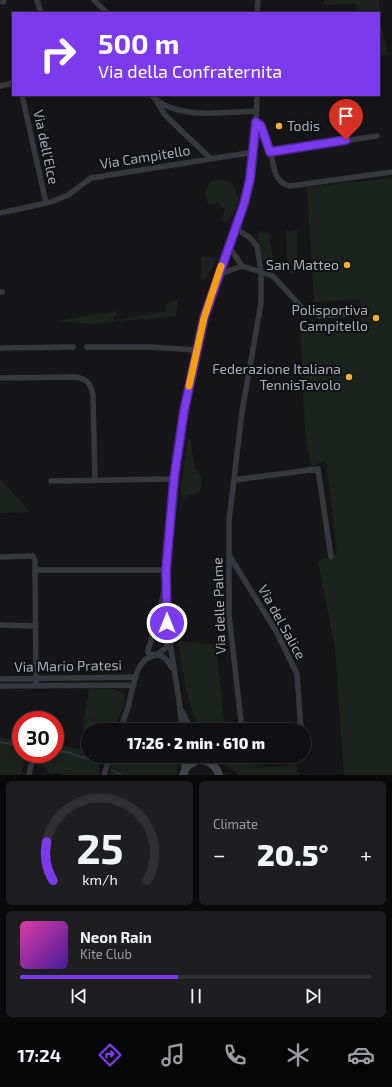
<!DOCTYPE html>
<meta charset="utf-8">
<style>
:root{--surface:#101012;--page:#1e1e20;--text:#f1f3f6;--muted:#9c9d9f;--line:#303032;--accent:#7c3aed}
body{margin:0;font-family:"Exo 2",sans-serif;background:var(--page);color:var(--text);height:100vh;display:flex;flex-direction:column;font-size:15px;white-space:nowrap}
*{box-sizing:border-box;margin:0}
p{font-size:13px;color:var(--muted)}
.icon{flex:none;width:22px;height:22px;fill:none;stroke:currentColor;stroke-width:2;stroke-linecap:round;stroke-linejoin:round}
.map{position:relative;height:775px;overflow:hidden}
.panel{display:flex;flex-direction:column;gap:6px;padding:6px;background:#09090a;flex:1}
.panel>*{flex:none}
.banner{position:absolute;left:12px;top:12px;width:368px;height:84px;border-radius:0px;box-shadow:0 2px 10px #0003,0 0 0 1px var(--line);background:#7c3aed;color:#fff;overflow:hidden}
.speed{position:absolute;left:12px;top:711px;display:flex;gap:8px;font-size:20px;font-weight:700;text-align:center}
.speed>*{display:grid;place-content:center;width:52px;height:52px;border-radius:50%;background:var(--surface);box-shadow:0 2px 10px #0003,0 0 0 1px var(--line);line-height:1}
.speed .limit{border:6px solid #d22;background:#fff;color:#111}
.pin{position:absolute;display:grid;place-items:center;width:34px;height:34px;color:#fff;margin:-41px -17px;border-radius:50% 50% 50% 0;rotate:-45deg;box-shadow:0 0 4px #0007}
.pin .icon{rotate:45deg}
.me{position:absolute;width:44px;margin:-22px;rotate:0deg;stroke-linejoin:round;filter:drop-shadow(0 0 3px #0008)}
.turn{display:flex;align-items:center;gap:14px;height:84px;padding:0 20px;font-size:18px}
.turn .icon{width:52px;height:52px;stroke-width:2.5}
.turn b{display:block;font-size:28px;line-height:34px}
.big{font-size:30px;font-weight:800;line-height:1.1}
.panel .tile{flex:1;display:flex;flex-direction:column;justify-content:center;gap:6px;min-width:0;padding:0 14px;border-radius:6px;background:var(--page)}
.panel .dial{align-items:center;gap:0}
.dial svg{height:104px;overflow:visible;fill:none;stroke:var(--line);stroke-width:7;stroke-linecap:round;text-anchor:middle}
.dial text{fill:var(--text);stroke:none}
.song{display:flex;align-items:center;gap:12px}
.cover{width:48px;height:48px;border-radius:6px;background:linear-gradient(135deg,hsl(320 70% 55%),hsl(260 70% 35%))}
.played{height:4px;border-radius:2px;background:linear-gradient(90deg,var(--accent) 45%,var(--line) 45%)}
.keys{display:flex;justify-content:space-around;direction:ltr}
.heat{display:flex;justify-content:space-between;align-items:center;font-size:22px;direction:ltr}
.panel .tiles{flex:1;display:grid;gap:6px;grid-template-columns:1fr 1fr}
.tile:last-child{grid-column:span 2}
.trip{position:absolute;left:81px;top:723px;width:230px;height:40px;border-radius:20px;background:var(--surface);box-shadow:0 2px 10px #0003,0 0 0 1px var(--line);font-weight:800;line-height:40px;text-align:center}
.dock{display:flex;height:64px;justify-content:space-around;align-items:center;background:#060607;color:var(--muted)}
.dock .icon{width:28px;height:28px}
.dock .current{color:var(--accent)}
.dock b{font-size:18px;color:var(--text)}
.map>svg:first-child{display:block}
.green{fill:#1c231d}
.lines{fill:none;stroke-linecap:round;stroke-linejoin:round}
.stream{stroke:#2c353c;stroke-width:2}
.street{stroke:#37383d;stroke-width:5.5}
.secondary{stroke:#45474d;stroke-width:8}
.route-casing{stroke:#51269a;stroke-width:10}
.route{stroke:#7c3aed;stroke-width:7}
.slow{stroke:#f59e0b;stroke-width:7}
.poi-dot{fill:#f2b134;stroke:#111113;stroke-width:1.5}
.labels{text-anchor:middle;stroke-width:4;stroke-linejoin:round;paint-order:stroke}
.poi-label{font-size:14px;fill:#a8adb8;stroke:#111113;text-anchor:end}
.street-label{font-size:14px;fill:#a8adb8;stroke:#111113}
</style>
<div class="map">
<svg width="392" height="775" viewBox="0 0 392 775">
<rect width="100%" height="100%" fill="#161618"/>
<path class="green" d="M324,0h55l2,24 7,31 -9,1v-43h-22l-1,-10 -33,2z
M392,178v597h-48l-9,-127 -17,-87 4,-1v-2l13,-1 2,-8 -11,-89 -15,7 -6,-36 -5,-105 61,-2 -1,-25 -46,3 -7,-115z
M225,179l9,7 5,15 -6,13 -9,9 -2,-3 3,-11 -8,-6 -9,2 -3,-14 5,-9z
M260,230l2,3 7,1 5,32 -3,4c-11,-8 -11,-23 -14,-35z
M297,230v42l-5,3 -5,-5 -1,-39z
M202,256l15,2 -13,23 -3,-3z
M178,298l-2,18 -86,8 -35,-3 62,-10 -3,9 52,-9v-6z
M188,438l3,4 4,27 6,6 1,11 -4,7 -13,4 -5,-2z
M0,479l30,33 -30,1z
M178,641l38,4 9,85h-24c-15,-27 -18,-59 -23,-89z
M89,688l24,1 12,5 -2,13 -10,23h-25v26h14l-3,7v12h-33l-8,-3 -7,2 -14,-12 -13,-1 -3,14h-21v-37l21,2v14h34v-9l25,4z
M116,756h61v19h-68l3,-15z
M217,756h22l6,7 24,4 27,-2 4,10h-61l-18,-12z"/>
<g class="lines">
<path class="stream" d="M0,742l21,4
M55,751l12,1 29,10
M113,770l8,5"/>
<path class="street" d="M37,0l4,13
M94,0l13,13
M3,2l1,-2
M257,13l1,-13
M0,86l13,-3
M22,95l24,108
M151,95c26,26 71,17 105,16
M156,100l9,15 45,43
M256,122l5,4 10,26 106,-16
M271,152c3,14 2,30 19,34l102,-14
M0,213l51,-11 17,-7 23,-17 163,-26
M235,228l14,9 8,9 4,26v31l-19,109 -13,109v94l13,115
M228,245l14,21
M218,275l24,-9 31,10 32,35 14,5 42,-3
M0,292h2
M87,347h63l46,3
M0,348l73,-1
M0,378l75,-1c13,2 15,6 18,18l2,85
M234,480l84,-11 13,88
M51,481l123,-2
M229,555l47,76 21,43 4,56
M0,557l33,-1 2,5 1,124
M35,570h131
M165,589l-17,62 1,3 7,1 10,-7 2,-6
M0,625l35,1
M0,679l136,-2
M0,686l134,-1
M182,711l9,19
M120,730c3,-8 6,-16 8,-23 5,-16 6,-47 25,-51 10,-3 14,4 19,12
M182,730l-2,-23 -13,-84 -1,-53 8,-91 10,-68 20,-93 40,-114 6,-25 5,-37 2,-47
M183,756l1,16
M29,775l2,-10
M104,775l6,-19"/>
<path class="secondary" d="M183,775l4,-9 11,-6c11,0 17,4 21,15"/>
</g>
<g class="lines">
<defs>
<path id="route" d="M167,623l-1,-53 8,-91 10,-68 20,-93 40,-114 6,-25 6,-57 5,4 9,26 76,-12"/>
</defs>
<use href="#route" class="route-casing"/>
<use href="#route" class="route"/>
<path class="slow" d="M189,386l15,-68 17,-52"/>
</g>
<g class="poi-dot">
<circle cx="279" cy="126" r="4"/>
<circle cx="347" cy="265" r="4"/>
<circle cx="376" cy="318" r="4"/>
<circle cx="349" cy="377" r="4"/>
</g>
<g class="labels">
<g class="poi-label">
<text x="287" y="131" text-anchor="start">Todis</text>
<text x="339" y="270">San Matteo</text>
<text x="368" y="315">Polisportiva<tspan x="368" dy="16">Campitello</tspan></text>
<text x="341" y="374">Federazione Italiana<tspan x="341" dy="16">TennisTavolo</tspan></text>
</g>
<g class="street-label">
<text transform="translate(46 147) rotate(78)" y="5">Via dell'Elce</text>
<text transform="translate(145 157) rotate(-9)" y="5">Via Campitello</text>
<text transform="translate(219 606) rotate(-92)" y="5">Via delle Palme</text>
<text transform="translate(282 622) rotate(61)" y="5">Via del Salice</text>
<text transform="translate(68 666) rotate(-1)" y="5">Via Mario Pratesi</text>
</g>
</g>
</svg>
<div class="speed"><div class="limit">30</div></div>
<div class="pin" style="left:346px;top:140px;background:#d93025"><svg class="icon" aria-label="arrive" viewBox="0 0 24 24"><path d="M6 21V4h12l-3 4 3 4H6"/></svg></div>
<svg class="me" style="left:167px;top:623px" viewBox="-20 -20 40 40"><circle r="17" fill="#7c3aed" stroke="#fff" stroke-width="3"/><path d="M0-11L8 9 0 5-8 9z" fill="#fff"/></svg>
<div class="trip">17:26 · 2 min · 610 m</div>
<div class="banner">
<div class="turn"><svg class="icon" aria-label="right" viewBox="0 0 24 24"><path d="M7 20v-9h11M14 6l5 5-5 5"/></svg><div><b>500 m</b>Via della Confraternita</div></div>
</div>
</div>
<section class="panel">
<div class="tiles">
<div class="tile dial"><svg viewBox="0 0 100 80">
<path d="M14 69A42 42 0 1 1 86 69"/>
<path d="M14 69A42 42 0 0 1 9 39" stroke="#7c3aed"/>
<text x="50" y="56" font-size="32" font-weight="700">25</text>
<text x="50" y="72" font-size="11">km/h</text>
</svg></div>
<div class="tile"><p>Climate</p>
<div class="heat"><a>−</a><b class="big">20.5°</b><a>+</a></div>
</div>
<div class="tile">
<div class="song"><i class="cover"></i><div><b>Neon Rain</b><p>Kite Club</p></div></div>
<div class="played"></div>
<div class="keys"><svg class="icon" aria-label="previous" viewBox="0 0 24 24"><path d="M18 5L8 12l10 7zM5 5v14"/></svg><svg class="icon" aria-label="pause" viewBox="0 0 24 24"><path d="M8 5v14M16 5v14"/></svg><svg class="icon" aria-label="next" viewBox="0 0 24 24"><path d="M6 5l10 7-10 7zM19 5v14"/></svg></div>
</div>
</div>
</section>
<nav class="dock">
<b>17:24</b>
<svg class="icon current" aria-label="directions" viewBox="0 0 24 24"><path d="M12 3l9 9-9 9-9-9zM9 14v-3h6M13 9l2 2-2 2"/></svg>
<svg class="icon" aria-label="music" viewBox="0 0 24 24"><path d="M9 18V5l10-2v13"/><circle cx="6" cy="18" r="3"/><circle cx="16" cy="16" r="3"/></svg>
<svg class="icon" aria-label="phone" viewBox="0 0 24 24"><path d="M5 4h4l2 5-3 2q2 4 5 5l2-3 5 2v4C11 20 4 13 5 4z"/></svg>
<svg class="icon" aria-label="climate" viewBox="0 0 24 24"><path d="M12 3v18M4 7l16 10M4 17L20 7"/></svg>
<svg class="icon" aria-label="car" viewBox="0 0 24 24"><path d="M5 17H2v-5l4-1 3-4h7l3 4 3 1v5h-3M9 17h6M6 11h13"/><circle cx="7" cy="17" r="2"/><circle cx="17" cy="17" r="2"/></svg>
</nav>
